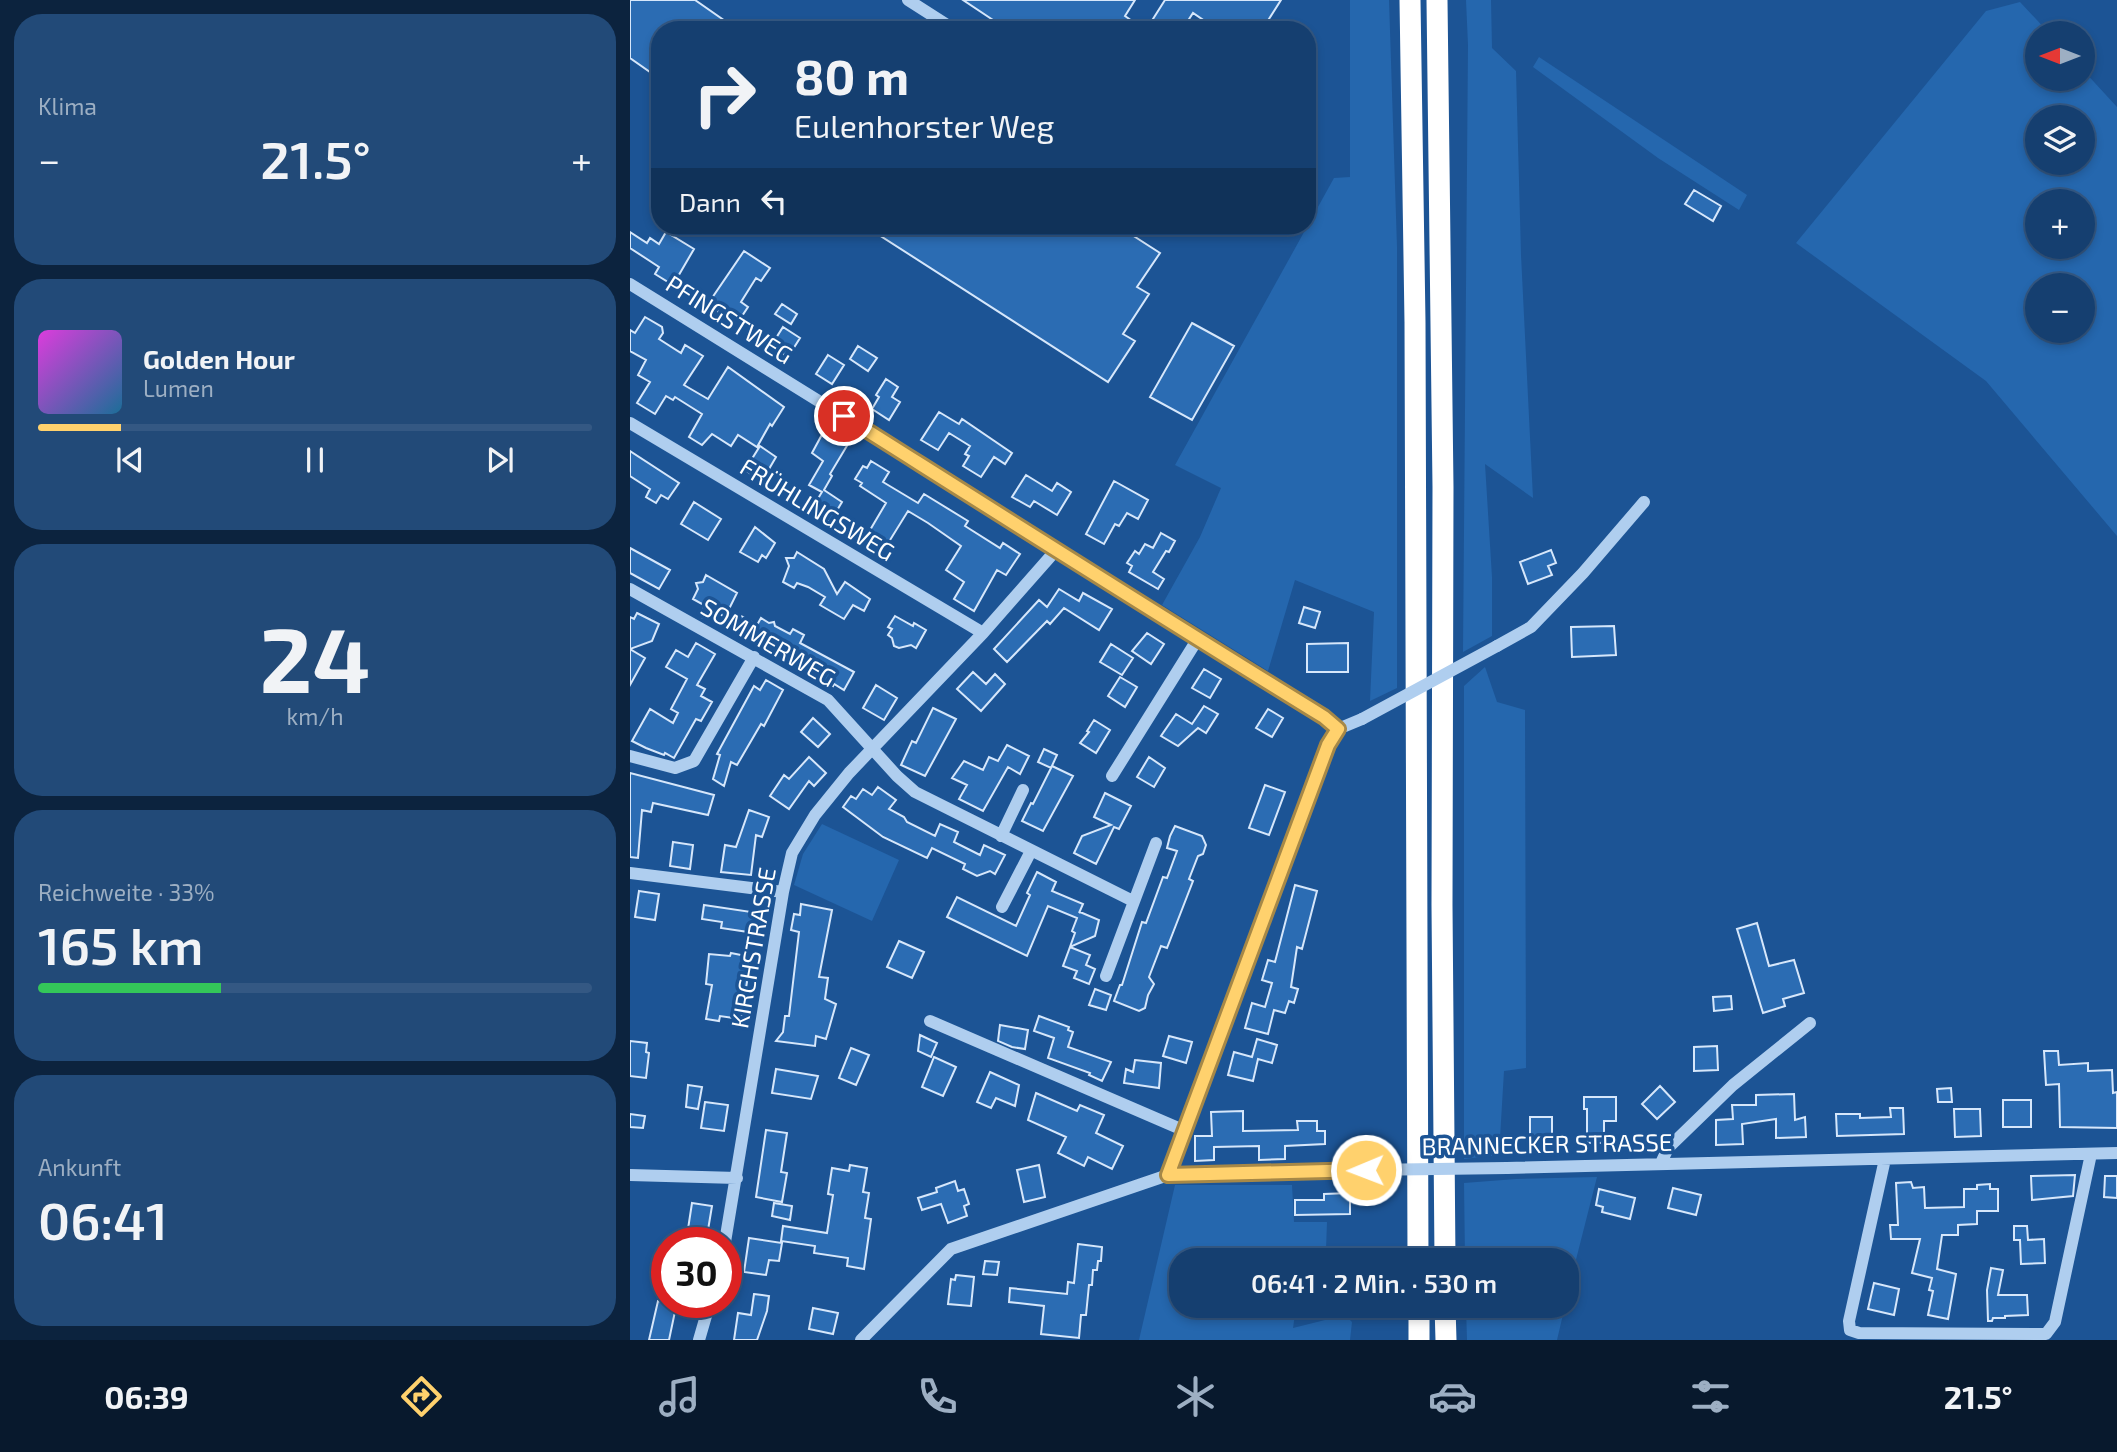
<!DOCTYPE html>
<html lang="de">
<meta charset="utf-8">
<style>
:root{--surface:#153f70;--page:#224a78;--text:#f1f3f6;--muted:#9dafc3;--line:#345883;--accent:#ffd16d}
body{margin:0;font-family:"Exo 2",sans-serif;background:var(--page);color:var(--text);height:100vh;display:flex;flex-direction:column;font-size:26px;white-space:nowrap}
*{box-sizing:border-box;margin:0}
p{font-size:23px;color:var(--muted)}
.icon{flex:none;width:38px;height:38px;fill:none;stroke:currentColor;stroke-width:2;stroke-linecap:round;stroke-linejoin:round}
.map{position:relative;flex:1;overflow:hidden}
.side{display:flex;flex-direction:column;gap:14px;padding:14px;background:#0c233e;width:630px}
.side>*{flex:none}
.top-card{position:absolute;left:21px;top:21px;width:665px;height:214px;border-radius:28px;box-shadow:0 4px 10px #0003,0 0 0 2px var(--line);background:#153f70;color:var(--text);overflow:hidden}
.needle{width:46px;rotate:270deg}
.fabs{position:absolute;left:1395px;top:21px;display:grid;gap:14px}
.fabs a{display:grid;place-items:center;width:70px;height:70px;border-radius:50%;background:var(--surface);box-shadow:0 4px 10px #0003,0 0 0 2px var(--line);font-size:35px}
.speed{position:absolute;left:21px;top:1227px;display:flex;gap:14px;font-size:35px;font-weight:700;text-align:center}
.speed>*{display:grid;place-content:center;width:91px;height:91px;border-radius:50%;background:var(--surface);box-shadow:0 4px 10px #0003,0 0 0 2px var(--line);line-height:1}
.speed .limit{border:10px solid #d22;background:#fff;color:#111}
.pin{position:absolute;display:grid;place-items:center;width:60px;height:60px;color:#fff;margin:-30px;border:4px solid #fff;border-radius:50%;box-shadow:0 2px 7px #0007}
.me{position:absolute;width:77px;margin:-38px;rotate:269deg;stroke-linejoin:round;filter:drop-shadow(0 0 5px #0008)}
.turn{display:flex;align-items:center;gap:24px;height:147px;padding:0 28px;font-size:32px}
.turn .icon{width:91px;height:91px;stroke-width:2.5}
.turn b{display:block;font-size:49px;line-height:60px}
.then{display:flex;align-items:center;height:66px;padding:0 28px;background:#0003;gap:14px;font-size:26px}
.big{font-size:52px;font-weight:600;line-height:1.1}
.side .tile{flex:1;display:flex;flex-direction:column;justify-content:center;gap:10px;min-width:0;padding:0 24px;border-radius:28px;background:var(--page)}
.side .dial{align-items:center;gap:0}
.dial b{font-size:91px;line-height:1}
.song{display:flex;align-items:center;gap:21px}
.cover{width:84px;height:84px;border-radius:10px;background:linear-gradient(135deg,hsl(300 70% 55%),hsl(200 70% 35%))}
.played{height:7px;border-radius:4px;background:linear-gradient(90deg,var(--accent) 15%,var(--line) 15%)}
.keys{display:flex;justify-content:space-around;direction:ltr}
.heat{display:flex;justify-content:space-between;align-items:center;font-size:38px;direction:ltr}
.charge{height:10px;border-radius:5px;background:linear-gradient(90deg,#34c759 33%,var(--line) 0)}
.trip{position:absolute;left:539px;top:1248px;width:410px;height:70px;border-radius:28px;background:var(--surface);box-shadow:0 4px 10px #0003,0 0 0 2px var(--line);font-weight:600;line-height:70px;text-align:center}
.dock{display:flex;height:112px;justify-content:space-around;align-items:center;background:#08192d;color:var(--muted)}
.dock .icon{width:49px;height:49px}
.dock .on{color:var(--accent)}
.dock b{font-size:32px;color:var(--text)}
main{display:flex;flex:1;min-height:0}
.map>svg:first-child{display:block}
.green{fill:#2567ae;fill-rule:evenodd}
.building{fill:#2b6cb3;stroke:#d6e7fb;stroke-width:2}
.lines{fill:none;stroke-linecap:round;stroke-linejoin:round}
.minor{stroke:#afceef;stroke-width:12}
.highway{stroke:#fff;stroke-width:21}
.minor-bridge{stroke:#afceef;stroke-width:12}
.route-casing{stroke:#a68847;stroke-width:18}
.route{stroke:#ffd16d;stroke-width:12}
.labels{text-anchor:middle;stroke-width:7;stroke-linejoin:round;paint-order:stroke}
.street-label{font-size:24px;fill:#fff;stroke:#1c5495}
</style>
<main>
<section class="side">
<div class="tile"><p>Klima</p>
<div class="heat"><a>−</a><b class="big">21.5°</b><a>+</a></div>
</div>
<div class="tile">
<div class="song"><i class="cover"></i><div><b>Golden Hour</b><p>Lumen</p></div></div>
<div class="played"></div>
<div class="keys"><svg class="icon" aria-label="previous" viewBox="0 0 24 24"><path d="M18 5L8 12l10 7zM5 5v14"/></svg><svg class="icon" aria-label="pause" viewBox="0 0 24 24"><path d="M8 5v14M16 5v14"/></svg><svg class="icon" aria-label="next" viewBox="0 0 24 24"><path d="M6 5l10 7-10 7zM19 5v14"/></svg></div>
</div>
<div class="tile dial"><b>24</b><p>km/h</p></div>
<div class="tile"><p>Reichweite · 33%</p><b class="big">165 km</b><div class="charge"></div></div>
<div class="tile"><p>Ankunft</p><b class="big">06:41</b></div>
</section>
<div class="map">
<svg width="1487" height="1340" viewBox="0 0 1487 1340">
<rect width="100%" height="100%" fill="#1c5495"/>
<path class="green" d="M720,0h39l8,247v441l-27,13 4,-89 -79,-32 -27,91 -106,-66 38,-68 21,-49 -46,-23 159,-287 16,-1z
M836,0h25l1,48 24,23 5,184 12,243 -48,-34 7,113v59l-29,16 5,-607z
M1390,2l29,31h-12v46h45l1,-9 34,37v429l-131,-155 -190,-138 190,-232zM1407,117h45v46h-45zM1407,201h45v46h-45zM1407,285h45v46h-45z
M909,57l208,138 -8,15 -81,-52 -125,-91z
M855,667l12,35 28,8 1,358 -22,3 -5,84 -35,4v-473z
M192,824l77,36 -27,61 -78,-36 9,-31z
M967,1177l-31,122v-39h-101l-1,-77 52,-4z
M545,1185h117l2,37h33l-1,28 -10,10h-135v46h123l-9,8 -2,14 52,-13 7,7 -2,18h-211z
M836,1306h99l-8,34h-90z"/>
<path class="building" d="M0,0h65l43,30h-78v49l-30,-21z
M333,0h172l-10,16 20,14h-158l6,-10z
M535,0h116l-19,30h-44l-25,-17 -11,17h-36z
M1064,190l27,16 -8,15 -28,-17z
M235,226h253l42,27 -23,34 12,7 -26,40 12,7 -27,41z
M0,232l17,11 3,-5 9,6 7,-12 28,17 -21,36 -18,-11 4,-7 -29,-19z
M114,251l26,17 -9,13 -5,-3 -15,24 7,5 -8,12 -12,-8 -3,5 -14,-9 4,-7 -3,-2z
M152,304l15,10 -6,10 -16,-10z
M15,317l17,10 1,6 -4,6 22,14 4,-8 18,11 -19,29 24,14 20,-32 56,40 -12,19 -2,-2 -13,23 -19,-12 -7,11 -19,-12 -10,11 -13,-8 13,-23 -27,-17 -2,3 -7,-4 -11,18 -18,-11 13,-21 -12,-7 8,-15 -16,-9v-21l5,3z
M562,323l42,23 -42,74 -42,-23z
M153,327l17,11 -12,19 -17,-11z
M228,346l19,12 -9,13 -18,-12z
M198,355l16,10 -12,19 -16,-10z
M256,379l12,8 -6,10 8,5 -11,18 -17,-11 7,-12 -3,-2z
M309,412l20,12 3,-5 50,34 -7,11 -11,-7 -13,20 -18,-11 6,-10 -4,-2 5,-8 -21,-13 -11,17 -17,-10z
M195,429l23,15 -18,30 2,2 -8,14 18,12 -12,20 -19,-12 11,-18 -13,-7 14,-24 -11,-8z
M130,446l16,11 -14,24 -17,-11z
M0,451l49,32 -11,16 -7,-4 -5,8 -10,-6 4,-8 -20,-13z
M241,461l18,11 -6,10 35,21 6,-9 44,27 -3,5 35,22 3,-5 17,11 -14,21 -9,-5 -23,41 -20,-12 10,-17 -18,-12 15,-24 -33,-23 -20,-12 -26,42 -19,-11 23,-39 -26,-17 2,-3 -7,-4 8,-13 4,2z
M396,475l26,16 5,-8 14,9 -14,23 -23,-14 -4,6 -18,-10z
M484,481l34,19 -10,19 -11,-6 -8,13 -4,-2 -11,20 -18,-10z
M64,502l27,17 -13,21 -27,-16z
M125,527l20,16 -9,15 -4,-3 -4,7 -18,-10z
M531,533l14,8 -6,11 -3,-1 -13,21 11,7 -6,10 -29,-17 3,-6 -5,-3 8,-12 4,3 6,-10 8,4z
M0,548l40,22 -11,19 -29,-16z
M921,550l5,13 -8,3 4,9 -24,9 -8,-22z
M167,552l27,17 13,25 8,-12 25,17 -6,12 -11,-6 -9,14 -24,-14 5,-8 -17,-10 -11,-4 -3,5 -11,-6 6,-16 -3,-8h8z
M76,575l31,18 -12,24 -12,-7 -10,7 1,-12 -11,-6 5,-10 -2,-6 7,-1z
M429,589l20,12 4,-8 29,16 -13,21 -35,-22 -14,16 -3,-3 -40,41 -13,-13 45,-49 8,7z
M674,607l16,5 -5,16 -16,-5z
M7,613l22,11 -7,17 -22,8v-32l4,2z
M106,613l21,12 4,-7 8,5 5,-1 1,4 15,8 3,-5 11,6 -4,8 54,29 -10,18 -10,-6 -1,2 -104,-59z
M265,616l18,10 1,-3 12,7 -10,18 -5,-3 -12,3 -5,-2 -2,-8 -4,-3 4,-6 -4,-2z
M984,626l2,29 -44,2 -1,-30z
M517,633l17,11 -13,20 -19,-13z
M66,643l19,11 -18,31 8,4 -4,7 11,6 -11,19 -5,-2 -22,39 -9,-5 -1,2 -18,-7 -14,-7 18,-32 23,14 5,-10 -7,-4 16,-30 -21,-12 10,-17 12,7z
M718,643v29h-41v-28z
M481,644l22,14 -11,17 -22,-13z
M0,649l15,9 -15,27z
M574,669l17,10 -11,19 -18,-10z
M343,672l13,12 9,-10 10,10 -24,27 -24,-22z
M490,677l17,10 -12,20 -17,-11z
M136,680l17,10 -19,36 -3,-2 -24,41 -6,-3 -7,24 -11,-7 7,-24 -3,-1 37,-68 6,4z
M246,685l21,13 -13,22 -21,-12z
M574,706l14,8 -12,19 -8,-5 -20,18 -17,-10 15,-22 16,10z
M303,708l23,11 -31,57 -24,-11 11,-24 4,2z
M638,709l15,9 -11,19 -16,-9z
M183,718l17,16 -12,13 -17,-15z
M464,720l16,10 -14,23 -16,-10 9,-11 -2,-1z
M377,745l22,11 -9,18 -12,-7 -25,44 -24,-12 8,-14 -15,-7 12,-17 19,9 6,-13 9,4z
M414,749l13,6 -6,13 -13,-6z
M179,757l17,16 -12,13 -5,-5 -20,28 -19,-13 14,-21 5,4z
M519,757l16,11 -11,19 -17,-10z
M422,766l21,10 -30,55 -21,-10 9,-18 2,1z
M0,773l84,22 -6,20 -55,-12 -2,9 -9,-2 -4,48 -8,-1z
M635,785l20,7 -16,43 -20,-7z
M248,787l18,13 -7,9 15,8 3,5 28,14 5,-12 18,8 -4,10 26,13 4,-10 21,10 -10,19 -5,-3 -13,5 -14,-7 2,-5 -33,-16 -5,10 -44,-21 -40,-30 8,-11 5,3 7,-10 9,6z
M475,793l26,13 -12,23 -5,-2 -18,37 -22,-11 8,-17 29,-11 -17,-8z
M119,810l20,7 -7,20 -6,-2 -5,40 -30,-3 4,-27 11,2z
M545,826l27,10 4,9 -3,9 -5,2 -9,23 4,2 -26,67 -6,-2 -12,31 5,7 -6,11 -3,13 -6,3 -25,-10 6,-16h2l20,-63 4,1 17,-46 4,1 10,-27 -10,-3 3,-12z
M43,842l20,3 -3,24 -20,-3z
M407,872l19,10 -4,9 31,13 -4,9 1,-1 19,8 -4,16 -25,11 5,-14 -3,-2 5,-13 -29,-12 -21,50 -80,-39 10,-20 59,29 14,-31 -3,-2z
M665,885l22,6 -15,58 -5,-2 -6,40 7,2 -4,14 -5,-2 -4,12 -11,-3 -6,24 -23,-6 7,-25 13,4 7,-24 -10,-3 6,-20 7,2z
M9,891l20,3 -4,26 -20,-3z
M171,904l31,6 -13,67 9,1 -3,21 11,5 -10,35 -10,-3 -1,10 -39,-5 7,-9 2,-16h4l10,-84 -8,-2 3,-16 6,1z
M74,905l54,8 -3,20 -34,-5 1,-6 -20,-3z
M1127,923l12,43 25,-6 10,33 -21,6 2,7 -22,7 -26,-84z
M269,941l25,11 -12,26 -25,-11z
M440,947l20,8 -4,10 9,4 -6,15 -15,-6 3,-7 -14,-5z
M101,953l20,4 -10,62 -21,-3 -1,5 -13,-2 6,-34 -6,-1 3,-30 21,2z
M465,989l16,6 -5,15 -17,-5z
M1101,996l1,13 -18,2 -1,-14z
M409,1016l30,11 -1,3 5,2 -5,15 43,15 -9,19 -13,-6 1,-2 -42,-15 6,-20 -20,-7z
M370,1025l28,5 -3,19 -13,-2 -14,-6z
M290,1035l17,8 -6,14 -13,-6z
M539,1036l23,6 -6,21 -23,-7z
M627,1039l20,6 -5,18 -14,-4 -5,22 -25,-6 6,-23 18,5z
M0,1041l17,2 -1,9 3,1 -3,25 -16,-2z
M1087,1046l1,24 -24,1v-24z
M221,1048l18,7 -13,30 -17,-7z
M1414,1051h14l1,14 29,-2v8l24,-1 1,23 4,-1v36l-57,-1 -1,-43 -13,1z
M304,1057l22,10 -13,29 -21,-9z
M505,1060l26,3 -2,25 -35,-5 2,-14 7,3z
M146,1069l42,7 -7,23 -39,-6z
M360,1072l29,13 -4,21 -19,-8 -5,10 -14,-6z
M58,1085l14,2 -4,22 -12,-2z
M1030,1086l15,16 -18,17 -15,-15z
M1321,1088l1,14h-14l-1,-13z
M406,1093l41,18 3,-6 24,10 -8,18 27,13 -11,23 -24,-12 -4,9 -26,-13 8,-16 -38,-17z
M1164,1094l1,26 10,-3 1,20 -30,1v-19l-34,5 1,20 -27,1v-25l17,-1 -1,-14h24v-10z
M954,1097h32v24h-12v22h-17v-34h-3z
M1373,1100h28v27h-28z
M75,1102l23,3 -4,26 -23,-3z
M1260,1108h13l1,26 -67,2 -1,-22h24v4l31,-1z
M1324,1109h26l1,27 -26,1z
M613,1111v20l55,-1 -1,-9h20v10h8v13l-40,2v13l-26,1v-14l-45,1v13l-19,1v-25h17l-1,-24z
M0,1114l15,2 -2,12 -13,-1z
M900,1117h22v22h-22z
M136,1130l21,3 -6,39 6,1 -5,29 -26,-5z
M220,1165l17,3 -4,24 6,1 -4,25 6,1 -7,50 -17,-3 1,-8 -34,-5 1,-7 -34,-5 2,-15 44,7 6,-38 -5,-1 4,-26 17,3z
M409,1165l6,32 -21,5 -7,-32z
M1445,1175l-2,21 -41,4 -1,-24z
M1475,1176h12v22l-13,-1z
M325,1181l3,10 6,-2 5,15 -5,2 3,10 -19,7 -7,-19 -19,6 -4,-12 19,-6 -1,-4z
M1281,1182l2,6 11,-1 1,21 39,-1v-18h13v-4l13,-1v5h8v22h-21v13l-19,1v10h-16l-5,34 19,5 -8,45 -20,-4 5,-24 -4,-1 3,-12 -20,-5 8,-34h-29l-1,-14h8l-2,-42z
M1043,1188l28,7 -5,20 -28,-7z
M969,1189l36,9 -5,21 -28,-7 1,-5 -7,-2z
M720,1193v21l-55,1v-15h29v-6z
M62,1203l20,3 -6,36h-20z
M144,1203l18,3 -2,14 -18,-4z
M1384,1226h13l1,14 16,-1 1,24 -24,1 -1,-24h-6z
M119,1238l33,5 -3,18 -10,-1 -3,15 -22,-3z
M448,1244l24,3 -1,14h-3l-1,9h-4l-1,15h-3l-3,30h-5l-2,23 -38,-4 3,-28 -35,-4 1,-14 57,6 1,-12 6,1z
M355,1261l14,1 -2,13 -14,-1z
M1361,1268l12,2 -5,25h29l1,20 -23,1v2h-12l-1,3h-4l-1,-31z
M326,1275l18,2 -3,29 -23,-2 3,-25 4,1z
M1244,1283l25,6 -5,26 -26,-6z
M124,1294l15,2 -2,15 -10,29h-23l4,-27 13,2z
M28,1301l19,1 -8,38h-20z
M183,1308l25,5 -5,21 -24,-5z"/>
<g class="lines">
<path class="minor" d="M278,0l47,30
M0,284l427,265 140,91 127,77 14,12
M0,423l353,210
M0,589l198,111 69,76 18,16 218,109
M867,646l34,-19 52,-54 61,-71
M0,756l45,12 19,-7 60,-104
M482,776l85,-136
M371,836l22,-46
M0,873l153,19
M372,907l29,-56
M476,976l50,-133
M300,1021l253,109
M1255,1159l-36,162 1,9 9,3 187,1 9,-12 36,-168
M1031,1163l7,-15 65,-63 77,-62
M877,1168l610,-15
M0,1175l107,3
M538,1175l160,-430 10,-16 24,-10
M95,1242l58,-350 9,-39 23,-38 34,-42 134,-140 74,-84
M69,1340l11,-38
M231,1340l90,-91 217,-74 198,-5"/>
<path class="highway" d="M780,0l5,322 3,938
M807,0l6,487 -1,418 3,355
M789,1306v34
M815,1306l1,34"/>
<path class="minor-bridge" d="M732,719l135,-73
M736,1170l141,-2"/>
</g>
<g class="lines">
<defs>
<path id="route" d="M214,416c160,101 319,202 480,301l14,12 -10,16 -160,430 198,-5"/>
</defs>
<use href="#route" class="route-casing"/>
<use href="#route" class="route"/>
</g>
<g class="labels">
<g class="street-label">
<text transform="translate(99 320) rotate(32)" y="8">PFINGSTWEG</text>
<text transform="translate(187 510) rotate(31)" y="8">FRÜHLINGSWEG</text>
<text transform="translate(138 643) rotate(30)" y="8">SOMMERWEG</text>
<text transform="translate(124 948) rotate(-80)" y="8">KIRCHSTRASSE</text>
<text transform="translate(917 1145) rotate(-1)" y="8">BRANNECKER STRASSE</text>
</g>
</g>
</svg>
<div class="fabs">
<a><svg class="needle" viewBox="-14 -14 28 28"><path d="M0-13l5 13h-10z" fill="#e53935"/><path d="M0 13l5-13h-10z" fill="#9dafc3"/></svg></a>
<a><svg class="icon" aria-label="layers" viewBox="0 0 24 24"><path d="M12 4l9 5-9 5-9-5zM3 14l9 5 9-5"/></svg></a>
<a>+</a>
<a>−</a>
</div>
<div class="speed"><div class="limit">30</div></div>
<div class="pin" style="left:214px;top:416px;background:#d93025"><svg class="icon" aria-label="arrive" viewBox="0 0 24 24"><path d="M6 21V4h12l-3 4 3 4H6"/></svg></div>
<svg class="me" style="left:736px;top:1170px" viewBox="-20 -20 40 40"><circle r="17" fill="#ffd16d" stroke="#fff" stroke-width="3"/><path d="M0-11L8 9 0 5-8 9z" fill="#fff"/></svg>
<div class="trip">06:41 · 2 Min. · 530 m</div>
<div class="top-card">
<div class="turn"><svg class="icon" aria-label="right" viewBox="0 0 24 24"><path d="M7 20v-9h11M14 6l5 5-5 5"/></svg><div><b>80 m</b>Eulenhorster Weg</div></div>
<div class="then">Dann<svg class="icon" aria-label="left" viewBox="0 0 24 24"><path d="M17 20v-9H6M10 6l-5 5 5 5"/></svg></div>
</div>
</div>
</main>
<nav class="dock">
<b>06:39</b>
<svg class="icon on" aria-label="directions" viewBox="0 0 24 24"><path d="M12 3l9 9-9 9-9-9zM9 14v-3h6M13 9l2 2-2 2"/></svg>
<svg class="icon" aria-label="music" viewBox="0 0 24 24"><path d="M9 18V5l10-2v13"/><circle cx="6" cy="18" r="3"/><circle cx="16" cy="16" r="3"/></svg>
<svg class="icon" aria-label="phone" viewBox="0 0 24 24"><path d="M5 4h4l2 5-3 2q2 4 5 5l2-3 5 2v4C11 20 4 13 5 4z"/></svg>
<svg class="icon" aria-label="climate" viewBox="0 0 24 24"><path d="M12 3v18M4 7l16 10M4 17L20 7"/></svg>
<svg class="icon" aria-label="car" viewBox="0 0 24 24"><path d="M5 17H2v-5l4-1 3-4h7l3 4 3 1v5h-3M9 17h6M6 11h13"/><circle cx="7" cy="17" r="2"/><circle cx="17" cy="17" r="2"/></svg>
<svg class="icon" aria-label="filters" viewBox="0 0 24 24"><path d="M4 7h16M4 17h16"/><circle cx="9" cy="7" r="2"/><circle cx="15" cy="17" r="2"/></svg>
<b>21.5°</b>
</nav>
